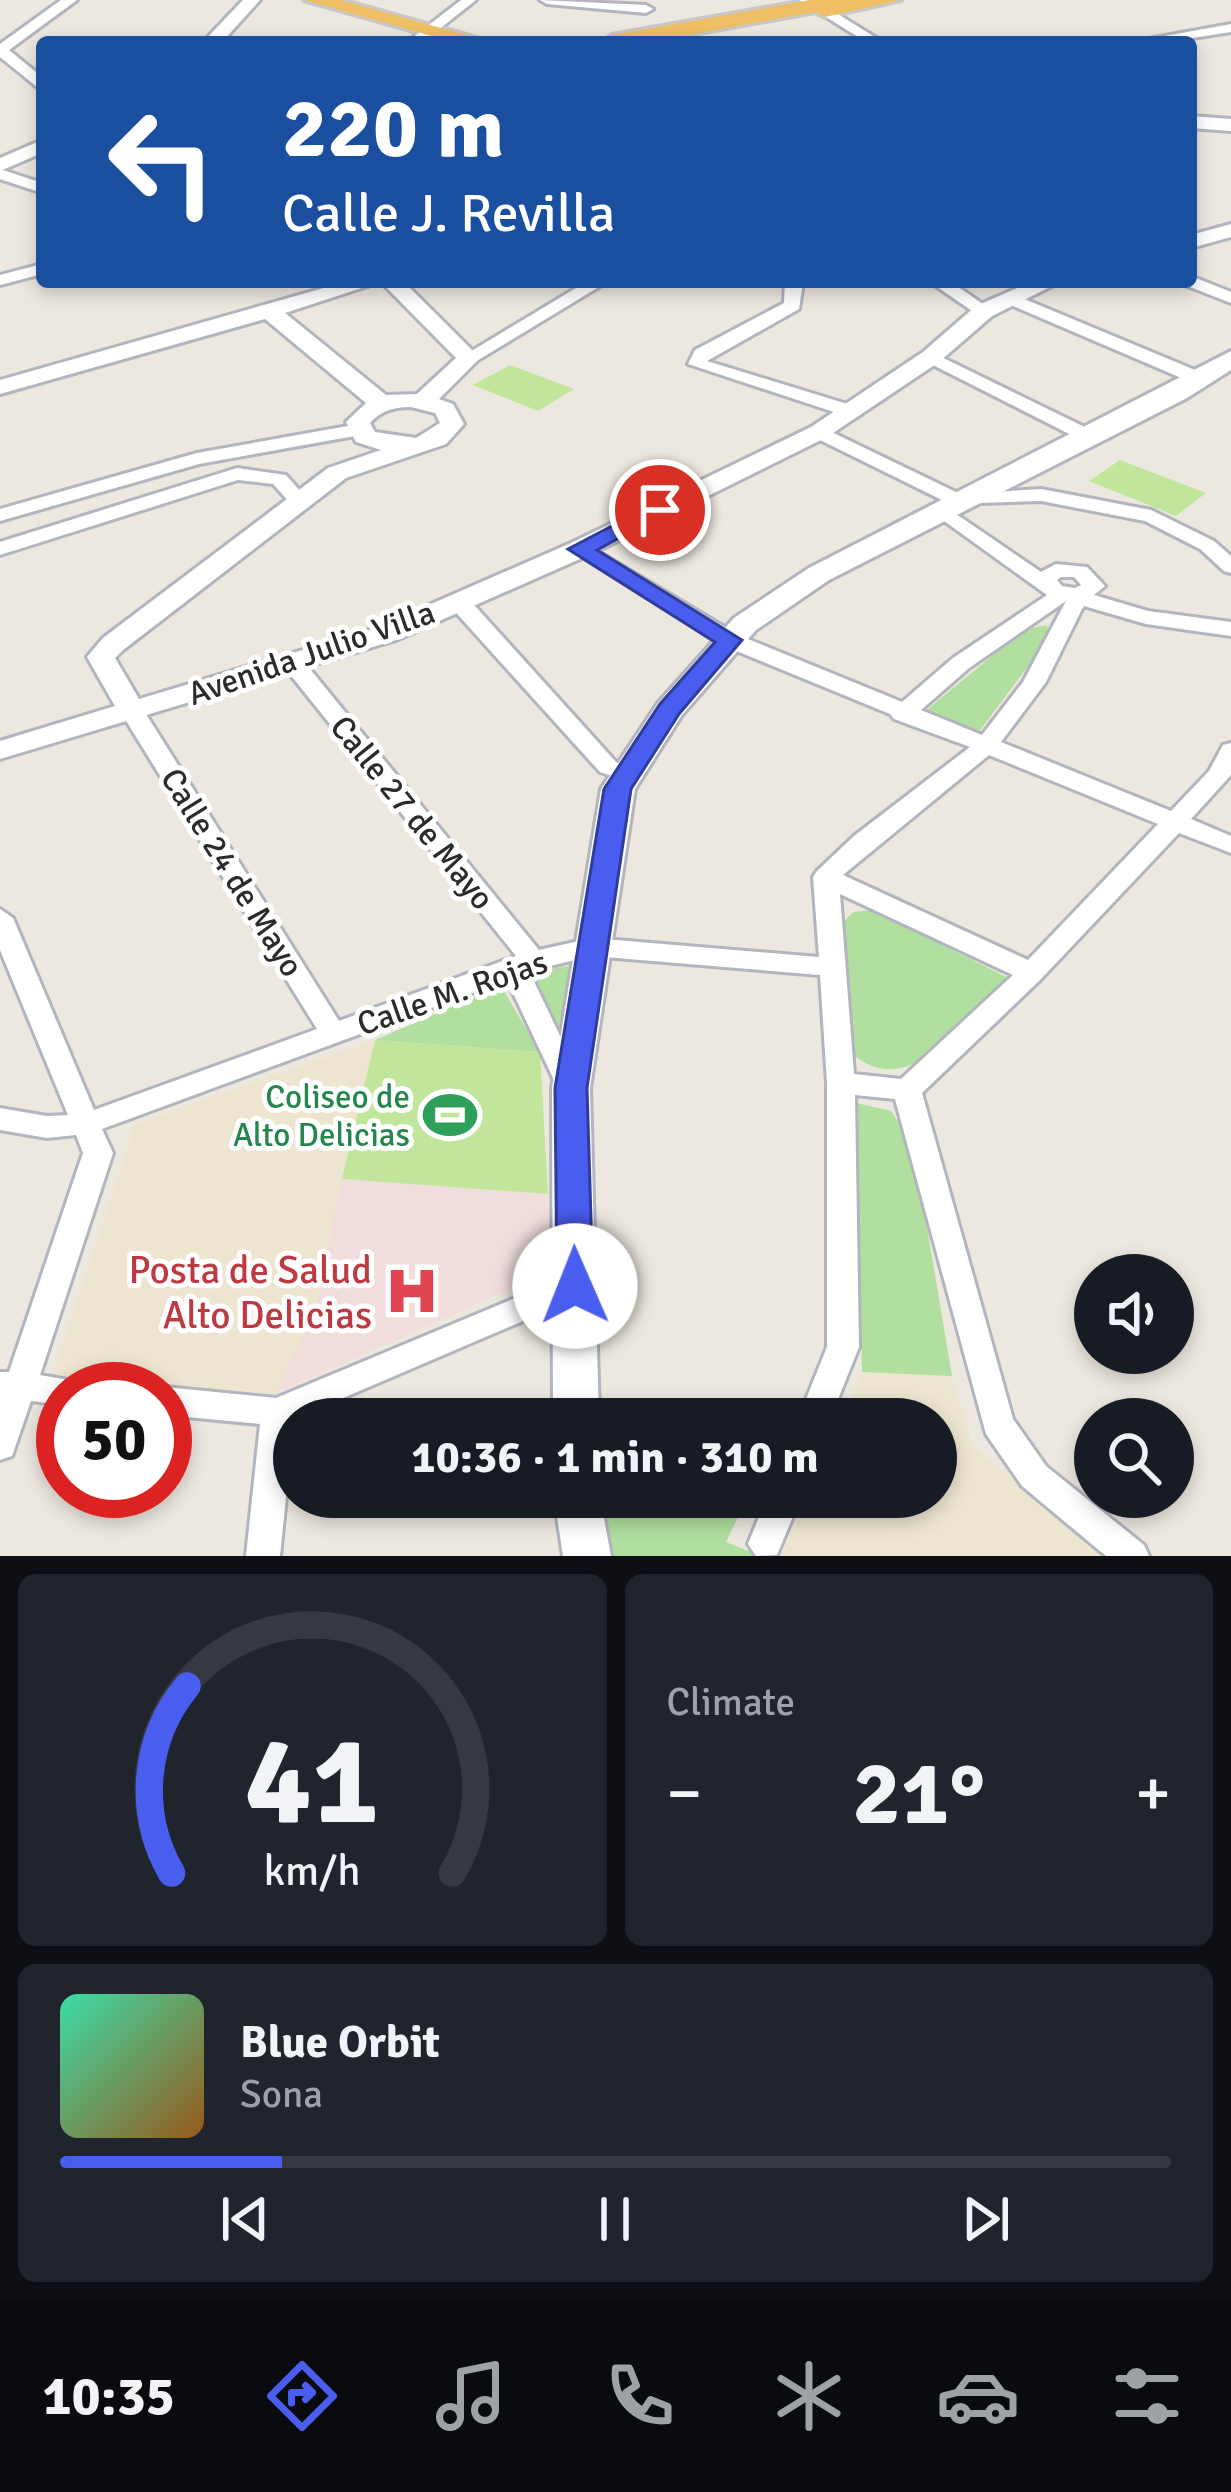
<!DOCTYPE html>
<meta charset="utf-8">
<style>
:root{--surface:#171b24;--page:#20242c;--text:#f1f3f6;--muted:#9ea1a6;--line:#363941;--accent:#495def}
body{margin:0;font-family:Signika,sans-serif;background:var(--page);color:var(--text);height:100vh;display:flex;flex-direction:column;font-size:45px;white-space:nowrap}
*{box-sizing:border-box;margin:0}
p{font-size:39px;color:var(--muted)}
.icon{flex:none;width:66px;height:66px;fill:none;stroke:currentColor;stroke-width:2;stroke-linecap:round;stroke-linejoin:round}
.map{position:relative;height:1556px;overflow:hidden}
.drawer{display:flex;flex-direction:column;gap:18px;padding:18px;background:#0d0f14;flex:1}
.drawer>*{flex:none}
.guide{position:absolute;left:36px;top:36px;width:1161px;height:252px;border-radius:12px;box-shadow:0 6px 18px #0003;background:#1a4fa0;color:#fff;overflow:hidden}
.buttons{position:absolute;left:1074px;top:1254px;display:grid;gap:24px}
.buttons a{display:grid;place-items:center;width:120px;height:120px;border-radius:50%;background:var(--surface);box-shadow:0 6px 18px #0003;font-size:60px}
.speed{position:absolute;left:36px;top:1362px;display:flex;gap:24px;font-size:60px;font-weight:700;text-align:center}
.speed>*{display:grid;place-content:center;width:156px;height:156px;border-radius:50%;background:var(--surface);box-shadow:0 6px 18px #0003;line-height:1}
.speed .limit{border:18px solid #d22;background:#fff;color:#111}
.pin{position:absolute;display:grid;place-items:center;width:102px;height:102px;color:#fff;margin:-51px;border:6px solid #fff;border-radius:50%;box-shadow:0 3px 12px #0007}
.me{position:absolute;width:132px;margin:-66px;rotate:359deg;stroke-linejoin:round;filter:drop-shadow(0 0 9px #0008)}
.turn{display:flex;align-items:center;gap:42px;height:252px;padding:0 48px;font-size:54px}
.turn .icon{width:156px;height:156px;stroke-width:2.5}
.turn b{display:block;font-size:84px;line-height:102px}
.big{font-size:90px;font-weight:800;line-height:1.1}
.drawer .card{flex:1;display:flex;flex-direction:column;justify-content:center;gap:18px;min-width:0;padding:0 42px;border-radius:18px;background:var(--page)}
.drawer .dial{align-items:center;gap:0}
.dial svg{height:312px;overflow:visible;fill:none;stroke:var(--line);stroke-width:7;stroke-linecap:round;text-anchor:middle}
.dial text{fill:var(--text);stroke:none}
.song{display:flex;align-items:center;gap:36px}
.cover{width:144px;height:144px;border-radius:18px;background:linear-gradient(135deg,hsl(160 70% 55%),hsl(30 70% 35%))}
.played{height:12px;border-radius:6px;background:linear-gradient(90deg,var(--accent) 20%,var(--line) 20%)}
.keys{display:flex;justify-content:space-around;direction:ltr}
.heat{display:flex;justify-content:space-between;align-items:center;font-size:66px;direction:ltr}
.drawer .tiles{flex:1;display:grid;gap:18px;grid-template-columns:1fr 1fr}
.card:last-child{grid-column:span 2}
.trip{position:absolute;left:273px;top:1398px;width:684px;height:120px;border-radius:60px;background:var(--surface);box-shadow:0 6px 18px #0003;font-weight:800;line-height:120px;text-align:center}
.tabs{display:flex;height:192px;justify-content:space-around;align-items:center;background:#090b0e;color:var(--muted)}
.tabs .icon{width:84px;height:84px}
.tabs .on{color:var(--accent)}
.tabs b{font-size:54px;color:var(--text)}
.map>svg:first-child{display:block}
.education{fill:#ede5cf}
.medical{fill:#f2dddd}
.green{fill:#b0df9f}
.pitch{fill:#c1e69b}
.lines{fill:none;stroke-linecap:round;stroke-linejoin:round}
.minor-casing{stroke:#b2b4be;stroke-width:6}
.tertiary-casing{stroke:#b2b4be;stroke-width:6}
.secondary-casing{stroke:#b2b4be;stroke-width:6}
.trunk-casing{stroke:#c8c8c8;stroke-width:6}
.minor{fill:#fff;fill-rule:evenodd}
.tertiary{fill:#fff;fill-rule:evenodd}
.secondary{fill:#fff;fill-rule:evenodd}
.trunk{fill:#eebf64;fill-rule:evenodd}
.route{fill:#495def;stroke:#2f3c9b;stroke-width:3}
.labels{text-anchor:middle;stroke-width:10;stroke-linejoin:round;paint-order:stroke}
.street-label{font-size:33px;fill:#2b2b2b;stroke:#fff}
.leisure-label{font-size:33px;fill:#27864d;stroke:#fff;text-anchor:end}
.near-health-label{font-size:39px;fill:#be3a42;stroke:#fff;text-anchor:end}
</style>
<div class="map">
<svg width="1231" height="1556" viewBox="0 0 1231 1556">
<rect width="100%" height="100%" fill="#ece7df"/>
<path class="education" d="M375,1040l-60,270 -40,84 -223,-18 83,-252z
M862,1372l90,4 20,69 132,111h-323l26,-59h129v-78h-95z"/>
<path class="medical" d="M342,1179l206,15v78l-273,122 40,-84z"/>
<path class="green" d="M1047,625l2,13 -74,99 -53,-23 101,-84z
M873,910l133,67 -4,13c-39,35 -96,112 -149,64l-9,-133 10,-9z
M578,965l-11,98 -40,-92z
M501,986l39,66 -165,-12z
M856,1103l35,8 22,33 39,232 -90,-4z
M596,1498h151l-21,44 35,14h-153z"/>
<path class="pitch" d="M510,365l64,24 -36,22 -65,-26z
M1120,460l86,33 -30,23 -87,-35z
M375,1040l165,12 8,142 -206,-15z"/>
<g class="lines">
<defs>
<path id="minor" d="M61,0h16l-68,50 33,27v11l-5,-1 -37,-30v-13z
M461,0h15l-53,42h-16z
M540,0l106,5 7,4 -7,4 -99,-9z
M799,0h16l68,42h-17z
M1231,24v8l-65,10h-34z
M0,169l42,14v10l-42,-14z
M42,264v10l-42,11v-10z
M1191,276l40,16v11l-46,-18 -2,-3h8z
M586,282h21l-132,80 -6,1 -9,-5z
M785,282h18l-4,27 -92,52 150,46v8h-14l-155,-51 7,-14 89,-47z
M930,282h21l42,29 -15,4z
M1010,293l197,82 2,4 -2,4h-14l-189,-81v-8z
M931,352l166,81 3,4 -3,4h-14l-158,-80v-8z
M359,424l7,2v8l-167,30 -199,57v-12l197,-56z
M819,426l141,68 81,-5 110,21 63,31 17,15v17l-7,-2 -24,-22 -55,-28 -104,-20 -91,3 -138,-68 -3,-4z
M237,468l49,7 23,26 -3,4h-14l-19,-21 -35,-4 -238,75v-13z
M940,503l101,69 15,-8 31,3 18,19 -11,9 54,16 83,11v14l-85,-12 -62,-18 -2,3 -36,73 -45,60 170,69 38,-40 14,-26 8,-2v32l-40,44 40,17v17l-52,-20 -138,146 -119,114 91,326 33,47 98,79 5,11h-43l-84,-70 -36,-52 -91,-335 -40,-4 4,252 -29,72h-32l29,-72v-264l-7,-108 -228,-19 -63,15 55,115 -4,7h-20l-53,-113 -405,149 11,24 -73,222 34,6 4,8h-15v16l-32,-4 -19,55 -12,4v-88h9l74,-219 -7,-18 -29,3 -47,-8v-22l47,8 21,-1 -68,-165v-41l13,9 81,192 223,-81 -197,-318 4,-5h16l4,5 195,310 177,-65 -231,-288 -3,-5 11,-7 8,2 238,292 53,-12 227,19 -6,-80 4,-6 37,-35 116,-89 -76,-28 -4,-5 -168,-69 -152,-96 3,-4h14l151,90 164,67 51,-44 94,-63 -114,-82 -3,-4zM1061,577h13l7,8 -6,3 -13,-2 -5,-6zM1066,601l-43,81 -41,53 -61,-25 48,-42zM989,755l169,69 -130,136 -185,-85zM840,894l173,81 -112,104 -47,-5z
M458,595l8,1 150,166 23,12 -4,5 -8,2 -27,-9 -150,-166 -3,-5z
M575,1273l11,3 4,9 -4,9 -292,125 -14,137h-34l14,-132 -95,-9v-26h-5l5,-2 111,11z
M767,1497h34l-24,58 -21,1 -8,-12z"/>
<path id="tertiary" d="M243,0h17l-38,42h-19z
M662,37l7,1 3,4h-19z
M1191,116l40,3v12l-40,-3z
M42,140v13l-42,18v-13z
M1231,224v13l-40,11v-13z
M345,282h35l-95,31 101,82 31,-1 39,-36 -75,-76h23l76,76 -41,41 14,5 11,20 -18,20 -100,34 -223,172 -8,8 24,41 237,-71 195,-85 240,-116 112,-75 53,-46 55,-24h29l-68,34 -53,46 -112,75 -238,118 -193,85 -396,119v-18l115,-35 -28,-49 16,-19 225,-170 53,-18 -25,-8 -10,-20 20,-19 -101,-84 -265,75v-14zM411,407l24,6 5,10 -24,15 -41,-6 -5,-9c12,-13 24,-16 41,-16z"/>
<path id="secondary" d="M1231,351v19l-44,28 -358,182 -73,50 -74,85 -47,74 -45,299 9,331h-46l-1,-331 49,-299 57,-86 76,-85 75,-50z
M554,1497h46l11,59h-48z"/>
<path id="trunk" d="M304,0h37l150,42h-38z
M810,0h91l-76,17 -10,-5 -166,30h-48l11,-7z"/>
</defs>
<use href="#minor" class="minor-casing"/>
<use href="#tertiary" class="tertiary-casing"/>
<use href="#secondary" class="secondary-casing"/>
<use href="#trunk" class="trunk-casing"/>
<use href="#minor" class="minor"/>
<use href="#tertiary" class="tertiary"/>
<use href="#secondary" class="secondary"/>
<use href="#trunk" class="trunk"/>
</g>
<path class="route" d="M652,505l19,5 -74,40 145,90 -63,74 -48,75 -44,299 6,198 -5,9h-25l-6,-9 -2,-198 49,-299 56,-85 55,-62 -147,-93z"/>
<defs>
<symbol id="stadium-bare" viewBox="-9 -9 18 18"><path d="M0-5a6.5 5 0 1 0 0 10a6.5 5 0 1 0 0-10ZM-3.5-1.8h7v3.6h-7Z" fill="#2e9e5b" stroke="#fff" stroke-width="2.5" paint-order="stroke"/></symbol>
<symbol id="hospital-bare" viewBox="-9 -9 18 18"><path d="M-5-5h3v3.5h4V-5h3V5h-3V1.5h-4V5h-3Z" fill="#e0444e" stroke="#fff" stroke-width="2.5" paint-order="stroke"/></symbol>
</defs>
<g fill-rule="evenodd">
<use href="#stadium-bare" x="412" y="1077" width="76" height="76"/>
<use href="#hospital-bare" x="374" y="1253" width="76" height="76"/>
</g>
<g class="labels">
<g class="street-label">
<text transform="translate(311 652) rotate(-19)" y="12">Avenida Julio Villa</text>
<text transform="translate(413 812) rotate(51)" y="12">Calle 27 de Mayo</text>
<text transform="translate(233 872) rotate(58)" y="12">Calle 24 de Mayo</text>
<text transform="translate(452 992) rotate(-19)" y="12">Calle M. Rojas</text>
</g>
<g class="leisure-label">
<text x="410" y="1108">Coliseo de<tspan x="410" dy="38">Alto Delicias</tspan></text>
</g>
<g class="near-health-label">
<text x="372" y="1283">Posta de Salud<tspan x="372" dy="45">Alto Delicias</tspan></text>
</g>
</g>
</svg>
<div class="buttons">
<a><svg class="icon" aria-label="sound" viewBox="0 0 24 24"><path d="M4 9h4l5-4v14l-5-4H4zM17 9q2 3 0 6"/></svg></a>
<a><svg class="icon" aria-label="search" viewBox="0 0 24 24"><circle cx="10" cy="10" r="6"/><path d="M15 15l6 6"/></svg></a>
</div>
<div class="speed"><div class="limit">50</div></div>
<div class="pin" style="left:660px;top:510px;background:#d93025"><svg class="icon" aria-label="arrive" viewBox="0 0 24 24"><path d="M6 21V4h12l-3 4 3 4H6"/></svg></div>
<svg class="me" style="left:575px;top:1286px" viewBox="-20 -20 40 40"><circle r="19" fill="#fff"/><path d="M0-13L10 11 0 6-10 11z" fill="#495def"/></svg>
<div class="trip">10:36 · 1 min · 310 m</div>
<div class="guide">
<div class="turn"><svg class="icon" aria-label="left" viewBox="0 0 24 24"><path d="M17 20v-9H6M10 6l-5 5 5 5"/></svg><div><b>220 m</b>Calle J. Revilla</div></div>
</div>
</div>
<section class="drawer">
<div class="tiles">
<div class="card dial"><svg viewBox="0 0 100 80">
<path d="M14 69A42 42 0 1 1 86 69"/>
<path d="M14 69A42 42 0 0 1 18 21" stroke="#495def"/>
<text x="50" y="56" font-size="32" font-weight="700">41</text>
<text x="50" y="72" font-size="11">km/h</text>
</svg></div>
<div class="card"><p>Climate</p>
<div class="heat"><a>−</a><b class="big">21°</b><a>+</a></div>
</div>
<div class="card">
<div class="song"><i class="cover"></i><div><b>Blue Orbit</b><p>Sona</p></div></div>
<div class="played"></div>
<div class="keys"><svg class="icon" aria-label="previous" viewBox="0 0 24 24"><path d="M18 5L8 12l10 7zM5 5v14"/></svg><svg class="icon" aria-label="pause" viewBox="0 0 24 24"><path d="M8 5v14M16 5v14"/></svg><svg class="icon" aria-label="next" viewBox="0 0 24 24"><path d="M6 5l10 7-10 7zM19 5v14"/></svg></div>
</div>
</div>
</section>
<nav class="tabs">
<b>10:35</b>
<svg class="icon on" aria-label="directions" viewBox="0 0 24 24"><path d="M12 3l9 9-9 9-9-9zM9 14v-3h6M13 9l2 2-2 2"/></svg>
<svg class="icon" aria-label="music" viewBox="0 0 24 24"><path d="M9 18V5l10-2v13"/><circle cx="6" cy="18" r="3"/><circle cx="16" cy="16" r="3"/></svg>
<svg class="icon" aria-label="phone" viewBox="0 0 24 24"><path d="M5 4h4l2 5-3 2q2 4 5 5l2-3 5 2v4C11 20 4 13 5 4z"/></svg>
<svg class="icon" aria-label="climate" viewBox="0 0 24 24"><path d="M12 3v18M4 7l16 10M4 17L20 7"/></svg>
<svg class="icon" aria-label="car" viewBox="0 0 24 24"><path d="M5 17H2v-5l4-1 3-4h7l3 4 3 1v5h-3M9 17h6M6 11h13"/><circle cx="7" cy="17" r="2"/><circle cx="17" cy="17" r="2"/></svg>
<svg class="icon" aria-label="filters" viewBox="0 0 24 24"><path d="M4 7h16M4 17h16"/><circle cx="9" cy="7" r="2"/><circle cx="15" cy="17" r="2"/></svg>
</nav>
